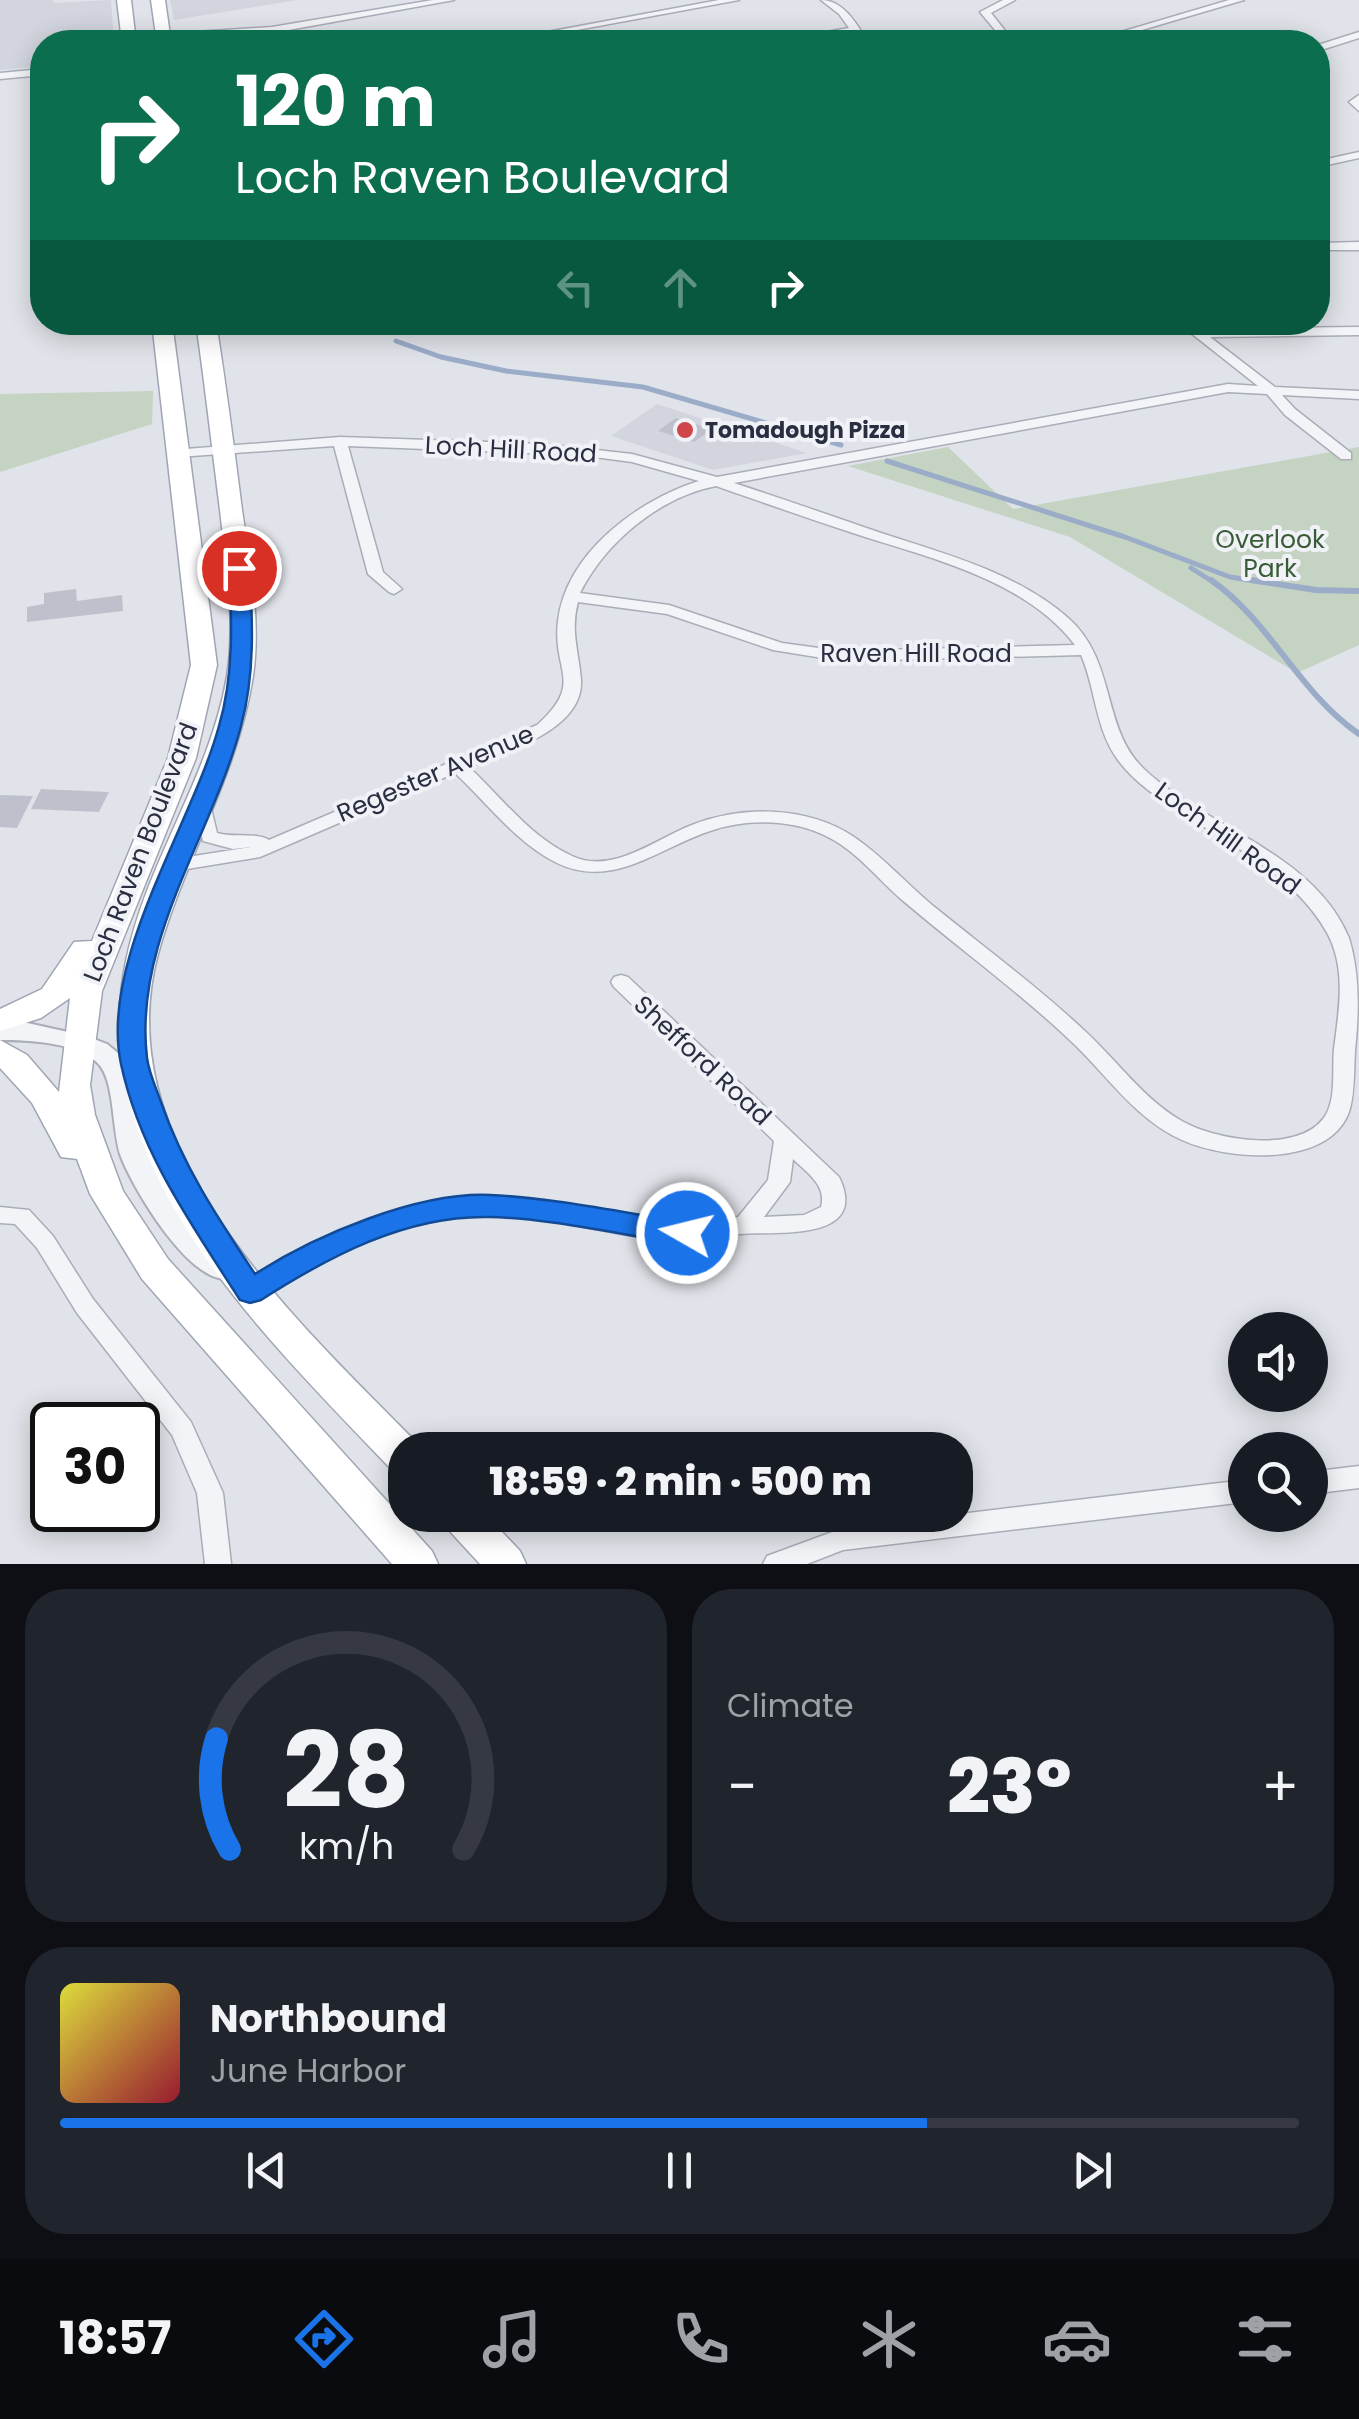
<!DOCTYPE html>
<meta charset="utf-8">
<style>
:root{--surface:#171b24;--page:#20242c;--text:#f1f3f6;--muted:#9ea1a6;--line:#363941;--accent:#1a73e8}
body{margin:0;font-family:Poppins,sans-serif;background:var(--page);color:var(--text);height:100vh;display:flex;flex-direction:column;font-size:38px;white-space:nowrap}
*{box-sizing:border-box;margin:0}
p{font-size:32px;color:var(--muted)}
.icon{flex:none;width:55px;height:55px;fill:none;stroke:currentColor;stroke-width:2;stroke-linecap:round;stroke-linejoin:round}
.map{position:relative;height:1564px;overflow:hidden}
.drawer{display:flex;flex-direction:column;gap:25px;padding:25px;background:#0d0f14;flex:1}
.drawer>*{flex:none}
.guide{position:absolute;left:30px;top:30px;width:1300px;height:305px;border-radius:40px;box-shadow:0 5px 25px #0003;background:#0b6e4f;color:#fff;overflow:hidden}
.tools{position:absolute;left:1228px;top:1312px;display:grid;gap:20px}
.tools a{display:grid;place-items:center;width:100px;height:100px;border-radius:50%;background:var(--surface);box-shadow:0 5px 25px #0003;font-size:50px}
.speed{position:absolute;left:30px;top:1402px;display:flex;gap:20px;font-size:50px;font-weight:700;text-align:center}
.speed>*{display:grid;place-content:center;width:130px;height:130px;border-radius:50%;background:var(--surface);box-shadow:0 5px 25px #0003;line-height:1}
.speed .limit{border:5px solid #111;border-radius:15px;background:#fff;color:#111}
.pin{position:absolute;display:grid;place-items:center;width:85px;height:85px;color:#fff;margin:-42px;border:5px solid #fff;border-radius:50%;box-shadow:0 2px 10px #0007}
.me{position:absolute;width:110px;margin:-55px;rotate:278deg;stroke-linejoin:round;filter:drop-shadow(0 0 8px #0008)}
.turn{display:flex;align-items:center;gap:35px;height:210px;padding:0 40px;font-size:45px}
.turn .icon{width:130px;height:130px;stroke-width:2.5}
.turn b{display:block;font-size:70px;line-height:85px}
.lanes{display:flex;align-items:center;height:95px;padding:0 40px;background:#0003;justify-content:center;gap:50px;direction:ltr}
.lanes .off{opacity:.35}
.big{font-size:75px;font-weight:800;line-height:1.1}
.drawer .tile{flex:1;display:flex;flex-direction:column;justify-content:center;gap:15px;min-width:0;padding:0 35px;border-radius:40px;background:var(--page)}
.drawer .dial{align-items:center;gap:0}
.dial svg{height:260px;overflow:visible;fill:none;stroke:var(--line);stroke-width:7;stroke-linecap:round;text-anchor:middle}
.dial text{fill:var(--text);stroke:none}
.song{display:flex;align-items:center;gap:30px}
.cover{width:120px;height:120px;border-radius:15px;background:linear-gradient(135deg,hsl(60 70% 55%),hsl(350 70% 35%))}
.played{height:10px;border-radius:5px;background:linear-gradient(90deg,var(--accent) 70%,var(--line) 70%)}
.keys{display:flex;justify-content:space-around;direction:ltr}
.heat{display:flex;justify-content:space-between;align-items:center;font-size:55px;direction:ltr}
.drawer .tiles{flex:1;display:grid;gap:25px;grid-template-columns:1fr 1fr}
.tile:last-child{grid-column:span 2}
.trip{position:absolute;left:388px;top:1432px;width:585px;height:100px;border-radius:40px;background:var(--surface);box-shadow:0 5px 25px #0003;font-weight:800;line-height:100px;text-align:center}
.menu{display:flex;height:160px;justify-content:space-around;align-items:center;background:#090b0e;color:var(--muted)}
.menu .icon{width:70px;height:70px}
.menu .active{color:var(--accent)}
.menu b{font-size:45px;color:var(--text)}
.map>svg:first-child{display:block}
.built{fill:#d2d5de}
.green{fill:#c4d3c2}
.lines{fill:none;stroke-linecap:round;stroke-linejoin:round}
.stream-far1{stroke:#9bacc9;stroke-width:5}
.stream{stroke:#9bacc9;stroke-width:6}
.building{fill:#bec1cc}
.minor-casing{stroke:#a9adb7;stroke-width:3}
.tertiary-casing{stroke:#a9adb7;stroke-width:4}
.primary-casing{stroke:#a0a5b5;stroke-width:3}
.minor{fill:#f3f4f8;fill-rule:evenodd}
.tertiary{fill:#f3f4f8;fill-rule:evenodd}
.primary{fill:#fff;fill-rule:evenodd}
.route{fill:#1a73e8;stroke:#114b97;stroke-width:2.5}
.poi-dot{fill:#cf4548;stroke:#f0f2f7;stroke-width:4}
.labels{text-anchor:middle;stroke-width:8;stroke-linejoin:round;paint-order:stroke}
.far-poi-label{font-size:22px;font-weight:bold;fill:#292e41;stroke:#f0f2f7;text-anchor:start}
.street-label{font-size:25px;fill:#292e41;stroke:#f0f2f7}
.park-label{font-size:25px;fill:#385d36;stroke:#f0f2f7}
</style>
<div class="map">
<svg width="1359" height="1564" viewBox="0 0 1359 1564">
<rect width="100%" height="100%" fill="#e0e3e9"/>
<path class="built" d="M0,0h53l1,3 57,-3 3,42h-72v24l-42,4z
M170,0h128l-124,20z
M657,404l150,49 -94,17 -102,-34z"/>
<path class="green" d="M153,391l-1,33 -152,48v-78z
M948,447l65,62 346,-62v198l-62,28 -227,-136 -222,-71z"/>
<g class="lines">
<path class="stream-far1" d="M396,341l45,16 65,14 137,16 198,58
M887,461l238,76 105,40 38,6
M1191,568l24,15"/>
<path class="stream" d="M1211,580c60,42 88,113 148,154
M1251,580l65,10 43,1"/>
</g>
<path class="building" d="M676,418l36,11 -18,13 -36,-11z
M76,589l1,12 45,-6 1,16 -96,11v-15l17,-3v-11z
M41,789l68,3 -10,20 -68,-3z
M0,795l33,1 -16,32 -17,-1z"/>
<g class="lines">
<defs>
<path id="minor" d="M433,0h21l-182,33 -108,7 -5,-3 5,-3 108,-7z
M719,0h20l-227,42h-18z
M821,0c23,0 37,26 47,42h-8l-7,-9 -54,9h-17l4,-3 63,-11 -10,-14z
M1003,0h12l-24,13 23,29h-9l-25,-30z
M1229,0h15l-143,42h-14z
M1359,32v6l-41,13v-6z
M42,69v6l-42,4v-6z
M1359,95v16l-10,-9z
M1359,152v6l-41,9v-6z
M1359,242v8h-41v-7z
M590,322h232l-6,4 -62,6 -158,-6z
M1177,322h15l8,7 159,-2v8l-149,2 65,50 84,4v8l-77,-4 13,14 56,44v6h-10l-56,-44 -18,-21 -39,-2 -494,91c49,16 98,33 147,50 64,21 134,39 186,84 51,44 33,111 78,153 63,59 168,82 204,168 10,33 10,68 7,102 -3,23 0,50 -7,72 -21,57 -123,48 -167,28 -45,-20 -73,-62 -107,-95 -55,-53 -117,-97 -174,-146 -23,-20 -43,-46 -71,-61 -35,-19 -82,-20 -120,-7 -52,17 -98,60 -155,31 -39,-20 -68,-59 -100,-89l-195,84 -85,14 -9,-6 9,-6 76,-12 -18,2 -30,-8 -8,-33 3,-4h12l7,29c17,5 39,-1 52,7l268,-115c48,-43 15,-53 21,-104 8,-68 80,-121 141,-140l-67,-19 -53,-7 -231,-9 35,126 19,17 -8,5 -5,-2 -21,-18 -34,-128 -156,11 -7,-4 2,-3 167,-13 203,7 89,10 85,23 511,-93 30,2zM716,486c46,16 91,32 137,47 76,25 172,46 222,112l-234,6 -59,-8 -113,-38 -89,-12c25,-50 79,-96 136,-107zM578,602l89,12 106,36 68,11 240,-6c15,34 14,74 37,105 16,22 39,37 61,51 53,35 114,63 147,120 21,36 13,79 8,118 -2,21 3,53 -11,70 -27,35 -110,21 -143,1 -37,-22 -62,-58 -93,-87 -49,-46 -103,-86 -155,-128 -26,-22 -50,-49 -78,-68 -46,-31 -112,-32 -162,-12 -37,14 -79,50 -120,31 -41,-18 -71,-59 -103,-89 36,-15 115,-37 112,-87 -2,-28 -11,-49 -3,-78z
M621,975l7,2 211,200c32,66 -66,54 -99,57 -21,2 -40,9 -60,8 -74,-5 -145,-34 -219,-27 -74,8 -141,44 -203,82l-8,3 -8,-3 -3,-6 3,-6 49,-29 52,-25 62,-22 56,-10 68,2 148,23 61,-7 30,-37 6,-39 -160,-154 -3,-5 3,-5zM793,1159c14,14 34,26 28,48l-17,8 -40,2 26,-35z
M0,1207l29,3 24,26 40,63 98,123 32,71 8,71h-26l-8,-71 -25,-58 -95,-122 -40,-65 -22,-24 -15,-1z
M1359,1466v22l-49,6v-22z
M1245,1480v22l-402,48 -36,14h-44l4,-8 76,-28z"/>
<path id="tertiary" d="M0,1022h23l63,14 21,8 17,14 25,99 38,66 47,39 5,8 -5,8c-41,13 -100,-88 -113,-121 -9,-24 -6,-70 -20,-90 -18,-25 -73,-27 -101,-27z"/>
<path id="primary" d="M117,0h14l5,42h-14z
M151,0h14l6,42h-14z
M152,322h20l45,343 -21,93 -94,233 -12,94 5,30 28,76 45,68 264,292 6,13h-46l-250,-285 -52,-85 -13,-35 -16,-2 -29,-54 -32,-35v-28l27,15 32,37 11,-94 -29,20 -41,13v-22l42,-20 32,-47 18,-1 76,-183 23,-93z
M196,322h20c10,63 18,125 26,188 8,54 19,111 11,166 -15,98 -69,184 -95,278 -53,194 140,368 261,491l2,5h-16v24l-14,-5c-128,-135 -308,-303 -265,-508 20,-99 84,-184 101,-285 9,-55 -1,-111 -7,-166 -8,-62 -15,-125 -24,-188z
M440,1515h46l34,36 6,13h-46l-34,-37z"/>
</defs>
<use href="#minor" class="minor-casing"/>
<use href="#tertiary" class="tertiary-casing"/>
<use href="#primary" class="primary-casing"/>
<use href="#minor" class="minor"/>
<use href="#tertiary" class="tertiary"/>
<use href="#primary" class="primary"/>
</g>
<path class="route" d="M239,562l10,6c4,52 6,107 -8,158 -29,110 -108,214 -94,332 2,15 9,30 14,44 22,64 56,115 94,172 61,-39 162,-82 235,-79 65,3 133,18 197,27l10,3 5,8 -5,8 -10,3c-61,-8 -138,-26 -198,-27 -83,-2 -161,40 -228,83l-11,3 -10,-3c-48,-75 -100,-147 -119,-236 -22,-104 71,-239 98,-338 15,-51 13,-106 10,-158z"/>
<circle class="poi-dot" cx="685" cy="430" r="10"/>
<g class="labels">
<g class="far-poi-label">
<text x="705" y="438">Tomadough Pizza</text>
</g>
<g class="street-label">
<text transform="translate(511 449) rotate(3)" y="9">Loch Hill Road</text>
<text x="916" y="662">Raven Hill Road</text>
<text transform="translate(435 773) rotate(-23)" y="9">Regester Avenue</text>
<text transform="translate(1228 838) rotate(36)" y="9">Loch Hill Road</text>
<text transform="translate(140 852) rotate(-69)" y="9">Loch Raven Boulevard</text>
<text transform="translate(703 1060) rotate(43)" y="9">Shefford Road</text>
</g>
<g class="park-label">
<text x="1270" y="548">Overlook<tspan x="1270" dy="29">Park</tspan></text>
</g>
</g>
</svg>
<div class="tools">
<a><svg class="icon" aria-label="sound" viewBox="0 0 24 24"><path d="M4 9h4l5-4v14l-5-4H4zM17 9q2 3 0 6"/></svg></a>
<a><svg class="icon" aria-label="search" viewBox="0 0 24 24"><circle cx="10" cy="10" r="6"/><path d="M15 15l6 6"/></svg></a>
</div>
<div class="speed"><div class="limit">30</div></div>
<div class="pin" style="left:239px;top:568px;background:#d93025"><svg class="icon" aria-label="arrive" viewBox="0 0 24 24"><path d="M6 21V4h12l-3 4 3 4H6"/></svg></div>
<svg class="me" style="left:687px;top:1233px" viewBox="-20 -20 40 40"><circle r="17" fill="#1a73e8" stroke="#fff" stroke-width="3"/><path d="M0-11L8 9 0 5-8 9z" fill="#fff"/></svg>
<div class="trip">18:59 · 2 min · 500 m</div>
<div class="guide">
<div class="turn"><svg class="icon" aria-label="right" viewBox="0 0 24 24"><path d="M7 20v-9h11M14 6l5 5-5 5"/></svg><div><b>120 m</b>Loch Raven Boulevard</div></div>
<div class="lanes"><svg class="icon off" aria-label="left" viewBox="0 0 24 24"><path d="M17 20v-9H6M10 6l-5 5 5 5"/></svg><svg class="icon off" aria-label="ahead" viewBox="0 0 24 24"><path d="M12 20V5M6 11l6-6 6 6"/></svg><svg class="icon" aria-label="right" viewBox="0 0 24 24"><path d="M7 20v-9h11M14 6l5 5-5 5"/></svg></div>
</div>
</div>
<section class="drawer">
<div class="tiles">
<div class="tile dial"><svg viewBox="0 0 100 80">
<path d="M14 69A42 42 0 1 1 86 69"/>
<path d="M14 69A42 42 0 0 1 10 35" stroke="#1a73e8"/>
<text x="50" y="56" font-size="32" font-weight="700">28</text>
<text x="50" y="72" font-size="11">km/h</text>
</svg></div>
<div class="tile"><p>Climate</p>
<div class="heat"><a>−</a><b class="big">23°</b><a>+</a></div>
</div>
<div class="tile">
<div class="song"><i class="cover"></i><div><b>Northbound</b><p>June Harbor</p></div></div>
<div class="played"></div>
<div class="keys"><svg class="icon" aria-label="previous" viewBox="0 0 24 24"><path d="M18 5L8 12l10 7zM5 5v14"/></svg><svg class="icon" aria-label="pause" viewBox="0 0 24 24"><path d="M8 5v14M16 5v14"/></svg><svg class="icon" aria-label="next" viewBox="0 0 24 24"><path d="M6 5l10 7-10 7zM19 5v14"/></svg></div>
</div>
</div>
</section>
<nav class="menu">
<b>18:57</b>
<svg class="icon active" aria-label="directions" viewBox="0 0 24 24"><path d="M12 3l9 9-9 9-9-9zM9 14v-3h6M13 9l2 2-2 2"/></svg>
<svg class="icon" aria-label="music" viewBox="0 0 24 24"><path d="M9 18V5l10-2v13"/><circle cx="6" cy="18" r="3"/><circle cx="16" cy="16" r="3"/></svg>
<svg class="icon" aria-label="phone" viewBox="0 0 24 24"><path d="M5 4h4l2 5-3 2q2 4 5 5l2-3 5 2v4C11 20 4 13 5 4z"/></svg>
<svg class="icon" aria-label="climate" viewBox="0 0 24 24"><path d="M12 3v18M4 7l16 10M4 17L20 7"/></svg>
<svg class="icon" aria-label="car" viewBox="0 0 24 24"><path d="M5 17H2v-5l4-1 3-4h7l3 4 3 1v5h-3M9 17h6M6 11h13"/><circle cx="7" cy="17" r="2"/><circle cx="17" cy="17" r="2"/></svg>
<svg class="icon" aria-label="filters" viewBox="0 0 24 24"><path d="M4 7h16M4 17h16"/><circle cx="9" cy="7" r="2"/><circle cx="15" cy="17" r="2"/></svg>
</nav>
